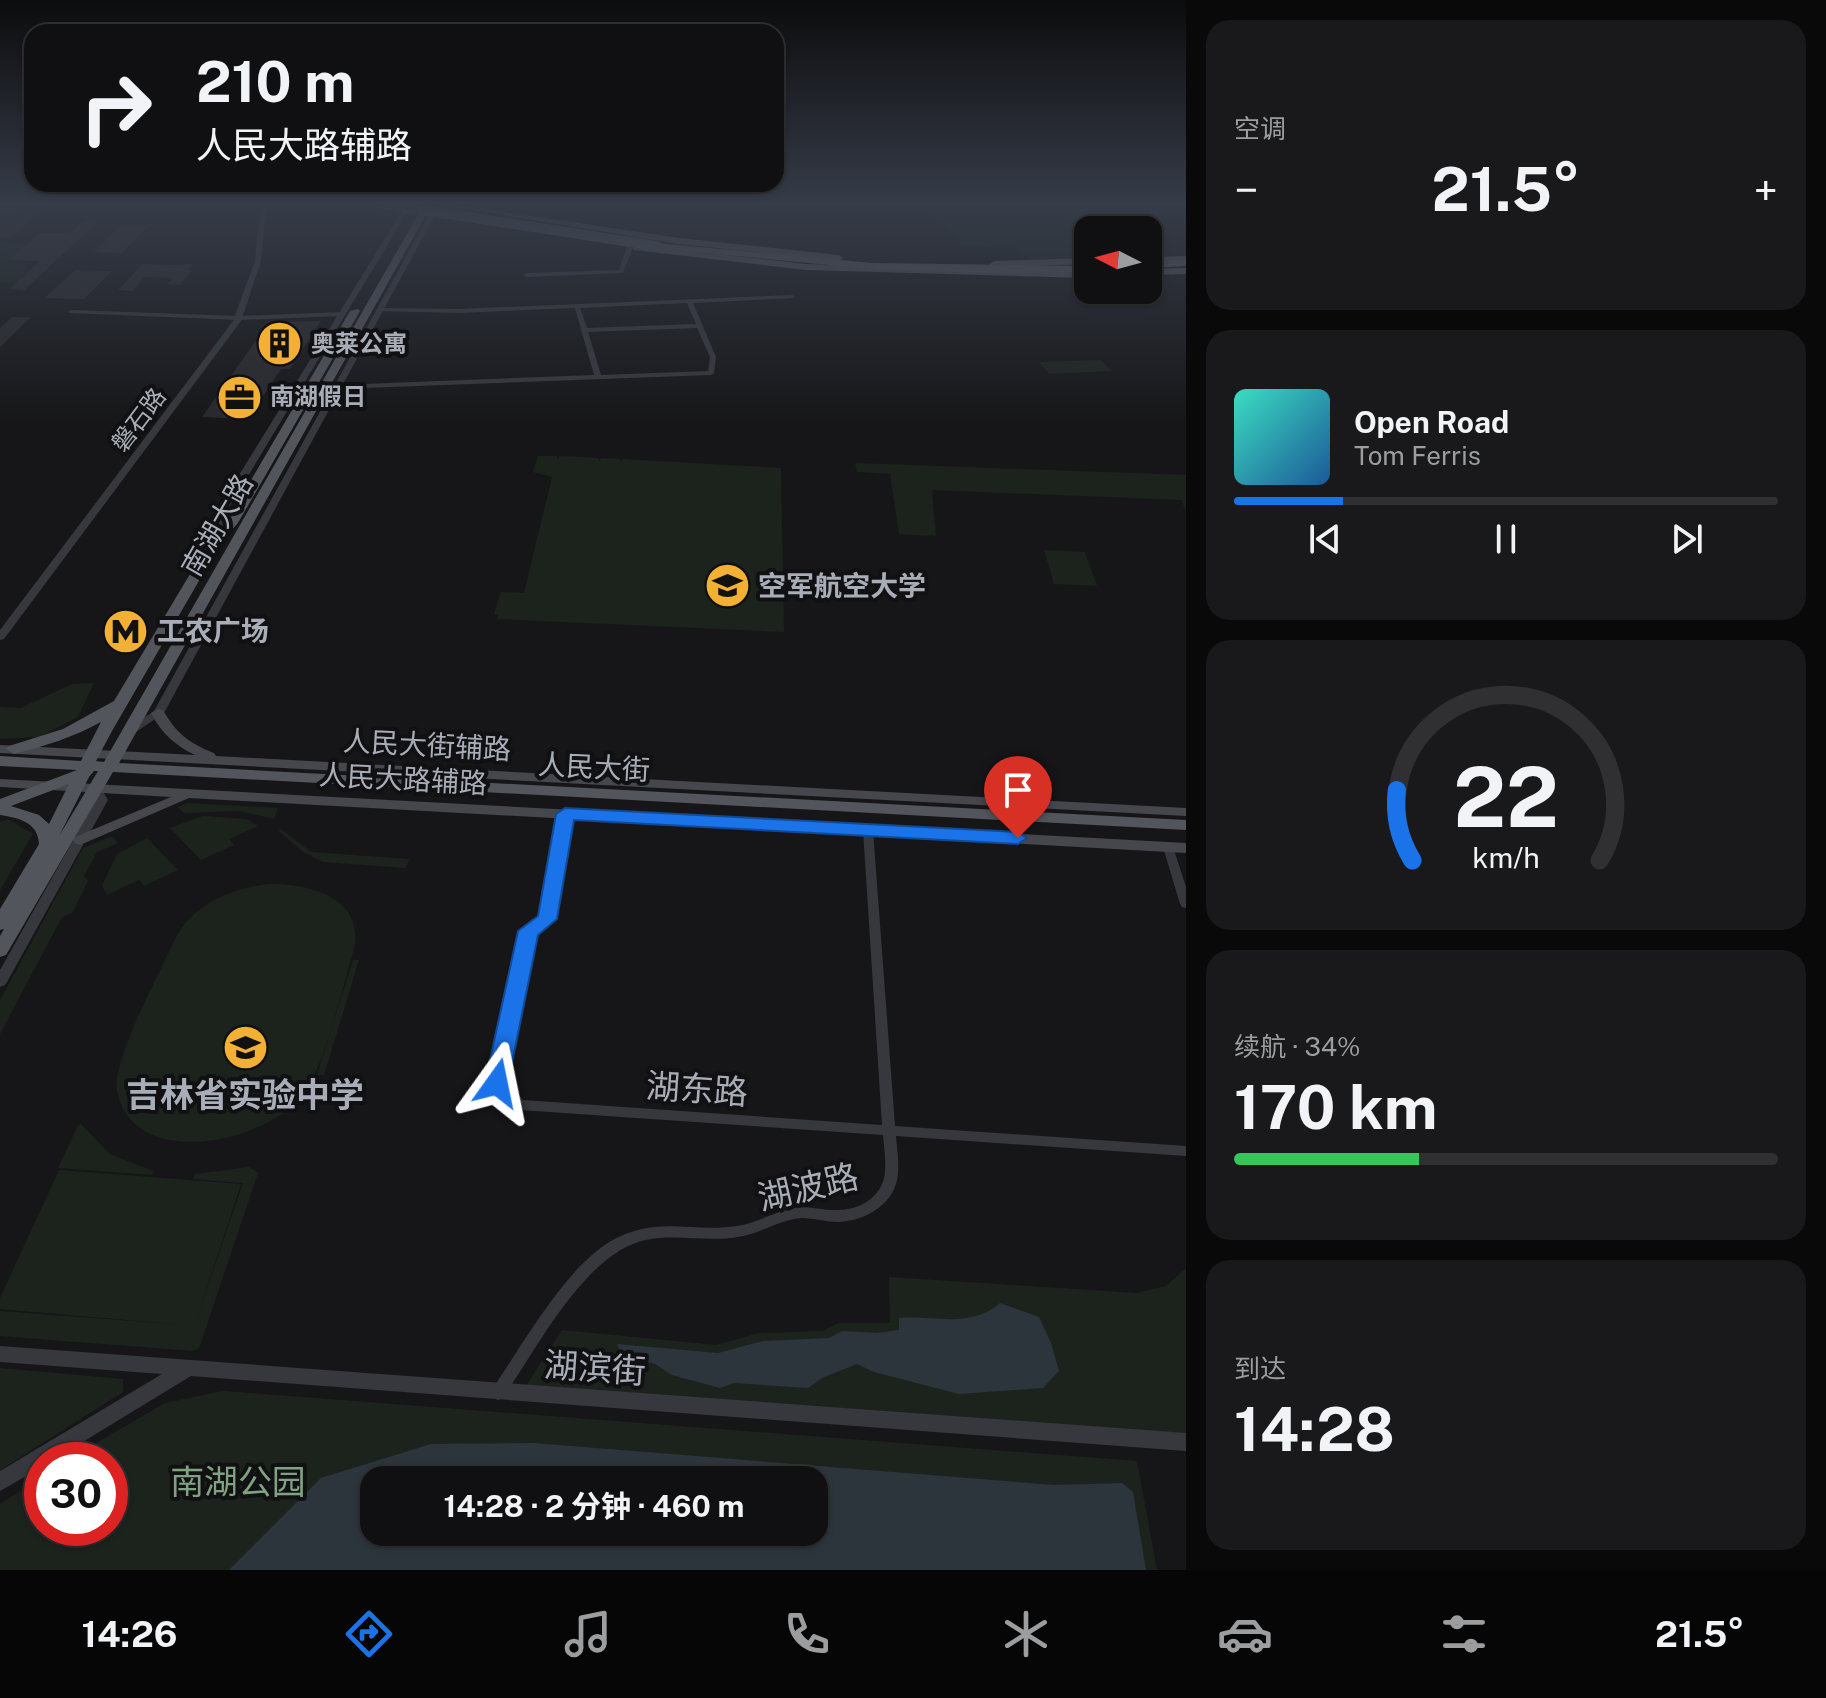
<!DOCTYPE html>
<html lang="zh">
<meta charset="utf-8">
<style>
:root{--surface:#101012;--page:#19191b;--text:#f1f3f6;--muted:#9c9d9f;--line:#303032;--accent:#1a73e8}
body{margin:0;font-family:"Public Sans","Noto Sans SC",sans-serif;background:var(--page);color:var(--text);height:100vh;display:flex;flex-direction:column;font-size:30px;white-space:nowrap}
*{box-sizing:border-box;margin:0}
p{font-size:26px;color:var(--muted)}
.icon{flex:none;width:44px;height:44px;fill:none;stroke:currentColor;stroke-width:2;stroke-linecap:round;stroke-linejoin:round}
.map{position:relative;flex:1;overflow:hidden}
.panel{display:flex;flex-direction:column;gap:20px;padding:20px;background:#09090a;width:640px}
.panel>*{flex:none}
.banner{position:absolute;left:24px;top:24px;width:760px;height:168px;border-radius:24px;box-shadow:0 2px 6px #0004,0 0 0 2px var(--line);background:#101012;color:var(--text);overflow:hidden}
.needle{width:52px;rotate:276deg}
.buttons{position:absolute;left:1074px;top:216px;display:grid;gap:16px}
.buttons a{display:grid;place-items:center;width:88px;height:88px;border-radius:16px;background:var(--surface);box-shadow:0 2px 6px #0004,0 0 0 2px var(--line);font-size:40px}
.speed{position:absolute;left:24px;top:1442px;display:flex;gap:16px;font-size:40px;font-weight:700;text-align:center}
.speed>*{display:grid;place-content:center;width:104px;height:104px;border-radius:50%;background:var(--surface);box-shadow:0 2px 6px #0004,0 0 0 2px var(--line);line-height:1}
.speed .limit{border:12px solid #d22;background:#fff;color:#111}
.pin{position:absolute;display:grid;place-items:center;width:68px;height:68px;color:#fff;margin:-82px -34px;border-radius:50% 50% 50% 0;rotate:-45deg;box-shadow:0 0 8px #0007}
.pin .icon{rotate:45deg}
.me{position:absolute;width:88px;margin:-44px;rotate:12deg;stroke-linejoin:round;filter:drop-shadow(0 0 6px #0008)}
.turn{display:flex;align-items:center;gap:28px;height:168px;padding:0 40px;font-size:36px}
.turn .icon{width:104px;height:104px;stroke-width:2.5}
.turn b{display:block;font-size:56px;line-height:68px}
.big{font-size:60px;font-weight:700;line-height:1.1}
.panel .widget{flex:1;display:flex;flex-direction:column;justify-content:center;gap:12px;min-width:0;padding:0 28px;border-radius:24px;background:var(--page)}
.panel .dial{align-items:center;gap:0}
.dial svg{height:208px;overflow:visible;fill:none;stroke:var(--line);stroke-width:7;stroke-linecap:round;text-anchor:middle}
.dial text{fill:var(--text);stroke:none}
.song{display:flex;align-items:center;gap:24px}
.cover{width:96px;height:96px;border-radius:12px;background:linear-gradient(135deg,hsl(170 70% 55%),hsl(210 70% 35%))}
.played{height:8px;border-radius:4px;background:linear-gradient(90deg,var(--accent) 20%,var(--line) 20%)}
.keys{display:flex;justify-content:space-around;direction:ltr}
.heat{display:flex;justify-content:space-between;align-items:center;font-size:44px;direction:ltr}
.charge{height:12px;border-radius:6px;background:linear-gradient(90deg,#34c759 34%,var(--line) 0)}
.trip{position:absolute;left:360px;top:1466px;width:468px;height:80px;border-radius:24px;background:var(--surface);box-shadow:0 2px 6px #0004,0 0 0 2px var(--line);font-weight:700;line-height:80px;text-align:center}
.tabs{display:flex;height:128px;justify-content:space-around;align-items:center;background:#060607;color:var(--muted)}
.tabs .icon{width:56px;height:56px}
.tabs .on{color:var(--accent)}
.tabs b{font-size:36px;color:var(--text)}
main{display:flex;flex:1;min-height:0}
.map>svg:first-child{display:block}
.green{fill:#1c231d;fill-rule:evenodd}
.water{fill:#2c353c;fill-rule:evenodd}
.building{fill:#29292c}
.lines{fill:none;stroke-linecap:round;stroke-linejoin:round}
.minor{fill:#37383d;fill-rule:evenodd}
.tertiary{fill:#37383d;fill-rule:evenodd}
.secondary{fill:#45474d;fill-rule:evenodd}
.primary{fill:#53555c;fill-rule:evenodd}
.trunk{fill:#5b5e65;fill-rule:evenodd}
.trunk-bridge{stroke:#5b5e65;stroke-width:10}
.route{fill:#1a73e8;stroke:#114b97;stroke-width:2}
.labels{text-anchor:middle;stroke-width:8;stroke-linejoin:round;paint-order:stroke}
.far-poi-label{font-size:24px;font-weight:bold;fill:#a8adb8;stroke:#111113;text-anchor:start}
.far-street-label{font-size:24px;fill:#a8adb8;stroke:#111113}
.street-label{font-size:28px;fill:#a8adb8;stroke:#111113}
.poi-label{font-size:28px;font-weight:bold;fill:#a8adb8;stroke:#111113;text-anchor:start}
.near-street-label{font-size:34px;fill:#a8adb8;stroke:#111113}
.near-poi-label{font-size:34px;font-weight:bold;fill:#a8adb8;stroke:#111113}
.near-park-label{font-size:34px;fill:#7fa381;stroke:#111113}
</style>
<main>
<div class="map">
<svg width="1186" height="1570" viewBox="0 0 1186 1570">
<rect width="100%" height="100%" fill="#161618"/>
<path class="green" d="M922,206h264v7l-26,1 -19,16h-53v27l-61,2 -9,-11 -55,-2z
M0,242l62,2 -47,10 -9,8 17,2 7,6 -15,14 -15,-2z
M1101,360l11,11 -63,3 -10,-12z
M538,456h19v4l3,-4 39,2v3l2,-3 19,1 1,3 1,-3 159,9 3,164 -287,-13 1,-4 -4,-1 7,-22 23,1 28,-116 -19,-5z
M855,463l331,12v35l-5,-10 -249,-10 4,46 -37,-2 -9,-60 -33,-2z
M1044,550l41,2 12,34 -43,-2z
M94,683l-16,34 -39,20 -39,2v-32l21,1 51,-24z
M187,803l91,5 -4,11 -35,-8 -55,2 -6,-6z
M203,816l44,3 11,7 -29,13 5,6 -33,15 -31,-32z
M8,819l25,15 -33,56v-68z
M281,829l30,23 98,7 -3,9 -83,-6 -21,-11 -24,-21z
M112,836l6,7 -21,9 -13,24 4,5 -16,32 -10,4 -62,117v-34l83,-152z
M147,838l31,32 -34,16 -5,-6 -32,15 -5,-10 15,-31z
M268,884c40,-1 97,13 86,65 -11,36 -29,116 -50,144 -37,51 -173,79 -187,-3 -5,-31 45,-121 59,-153 19,-34 55,-48 92,-53z
M353,960h6l-35,115h-7z
M81,1124l29,30 43,17 -1,4 -94,-7 20,-43z
M249,1167l9,6 -59,175 -6,3 -193,-15v-25l185,14 -185,-16v-11l59,-128 182,14 -47,143 49,-144 -50,-4 2,-5z
M1186,1268v178l-666,-51 42,-65 154,15 43,-12 64,-2 16,-8h51l-1,-46 247,16 30,-7z
M0,1368l123,11v13l-123,78z
M223,1391l914,70 20,109h-1157v-66l42,-27v51h68v-68h-43l98,-57zM374,1480h440v52h-440z"/>
<path class="water" d="M1000,1303l39,14 12,26 8,28 -16,17 -84,6 -85,-22 -17,-8 -33,13 -16,11 -74,-5 -14,5 -48,-13 -17,-11 -34,-10 -4,-10 101,9 45,-12 66,-3 13,-7 35,2 22,-3v-12c36,-3 71,11 101,-15z
M534,1443l520,42 68,-2 11,9 13,78h-917l92,-92 110,-34zM374,1480h440v52h-440z"/>
<path class="building" d="M0,208l43,2 -33,28 -10,-1z
M85,221h14l-75,69 -15,-1 31,-28 -31,-1 31,-27h30z
M120,226l27,1 -25,26 -28,-1z
M143,264l29,1 21,-1 -5,6h4l-12,15 -13,-1 6,-6 -28,-1 -13,14 -14,-1z
M75,270l37,1 -28,28 -39,-1z
M12,317h19l-31,30v-19z
M321,321l-31,48h-9l-33,50 -46,-2 67,-95z"/>
<g class="lines">
<path class="minor" d="M630,245l3,2 -10,26 -97,4 -3,-2 3,-2 93,-3 8,-23z
M792,295l2,1v2l-101,5 23,54 -2,16 -3,2 -373,14 -3,-2 3,-2 256,-10 -19,-67 -117,5 -80,-2 -1,-1 3,-2 78,1zM687,303l9,21 -109,4 -7,-20zM697,328l13,29 -2,14 -107,4 -13,-43z
M71,310l168,6 103,-4 3,2 -3,2 -103,4 -170,-7 -1,-1z
M565,811l5,3 -17,105 -20,14 -29,149 19,18 359,25 -19,-295 5,-3 5,3 22,296 291,20v10l-290,-20c1,12 3,25 2,36 -1,31 -32,49 -60,50 -12,0 -24,-4 -36,-4 -21,1 -42,16 -64,19 -40,7 -81,-10 -119,14 -47,29 -85,101 -116,147l-5,2 -5,-2 -3,-5 3,-5c30,-44 72,-120 118,-147 47,-26 79,-8 126,-15 21,-3 38,-15 58,-18 15,-3 28,3 43,2 20,0 41,-11 46,-32 3,-13 0,-30 -1,-43l-363,-25 -4,-2 -23,-22 -2,-3 31,-152 20,-14 18,-103z
M1168,844l5,3 13,40v21l-4,-1 -2,-3 -17,-57z"/>
<path class="tertiary" d="M260,206h6l-5,55 -20,60 -237,318 -4,1v-10l233,-309 22,-60z
M405,206h6l-186,308 -3,25 -2,2h-6l-2,-2 3,-25z
M434,206h6l-276,507 -31,21h-8l-2,-2 2,-2 29,-19z
M95,784l4,1 9,15 -101,182 -2,3 -5,2v-17l96,-170 -7,-12z
M0,1346l1186,87v18l-995,-75 -138,84h-11v7l-42,24v-20l162,-97 -162,-12z"/>
<path class="secondary" d="M158,709l5,1c12,22 27,34 51,43l2,3 970,52v8l-1186,-63v-8l195,10c-19,-9 -34,-22 -44,-42z
M0,779l1186,64v10l-997,-55 -109,47 -5,-2 -2,-3 2,-3 96,-40 -171,-10z"/>
<path class="primary" d="M358,206h31l28,4 -4,2z
M423,206h8l-312,557 1067,57v10l-1073,-58 -107,183 -6,2v-21l4,-7 -4,1v-21l39,-65c-1,-22 -20,-26 -39,-29v-16l77,-29 -77,-4v-10l81,5 20,-39c-27,15 -56,24 -87,32l-8,-5 3,-3 54,-17 51,-28 97,-162 16,-18 123,-210 8,-2 2,2 -122,212 -16,18 -110,190 -16,30 8,1zM94,771h4l-39,65 30,-59zM69,784l-20,40 -10,-9 -28,-9z
M447,206h18l214,32 160,17 4,3 -4,3 -160,-17z
M637,245l169,19 282,8v6l-282,-8 -172,-20 -1,-2z
M1186,256v6l-38,1v-6z
M1088,258v6l-94,3 -4,-3 4,-3z
M1186,268v6l-38,1v-6z"/>
<path class="trunk" d="M657,243l215,20 216,3v6l-108,1 -108,-4 -218,-21v-4z
M1186,260v6l-38,2v-6z"/>
<path class="trunk-bridge" d="M396,206l261,40"/>
</g>
<linearGradient id="sky" x2="0" y2="1"><stop stop-color="#0c0c0d"/><stop offset="0.48" stop-color="#363c48"/><stop offset="1" stop-color="#363c48" stop-opacity="0"/></linearGradient>
<rect width="1186" height="425" fill="url(#sky)"/>
<path class="route" d="M565,808l453,24 9,6 -9,6 -444,-24 -17,99 -19,16 -30,148 -3,6 -8,2 -8,-2 -4,-6 33,-152 20,-15 18,-102z"/>
<defs>
<symbol id="building-disc" viewBox="-11 -11 22 22"><circle r="9.5" fill="#f2b134" stroke="#111113"/><path d="M-4-6H4V6H1V3H-1V6H-4ZM-2.5-4.3h1.7v1.8h-1.7ZM.8-4.3h1.7v1.8H.8ZM-2.5-1h1.7V.8h-1.7ZM.8-1h1.7V.8H.8Z" fill="#111"/></symbol>
<symbol id="office-disc" viewBox="-11 -11 22 22"><circle r="9.5" fill="#f2b134" stroke="#111113"/><path d="M-6-3h4V-5.5h4V-3h4V5H-6ZM-1-4.5V-3h2v-1.5ZM-6 0V1H6V0Z" fill="#111"/></symbol>
<symbol id="university-disc" viewBox="-11 -11 22 22"><circle r="9.5" fill="#f2b134" stroke="#111113"/><path d="M0-5L7-2L0 1L-7-2ZM-4 1L0 2.5L4 1V4Q0 6-4 4Z" fill="#111"/></symbol>
<symbol id="metro-disc" viewBox="-11 -11 22 22"><circle r="9.5" fill="#f2b134" stroke="#111113"/><path d="M-5.5 5V-5H-3L0 0L3-5H5.5V5H3V-.5L0 4L-3-.5V5Z" fill="#111"/></symbol>
<symbol id="school-disc" viewBox="-11 -11 22 22"><circle r="9.5" fill="#f2b134" stroke="#111113"/><path d="M0-5L7-2L0 1L-7-2ZM-4 1L0 2.5L4 1V4Q0 6-4 4Z" fill="#111"/></symbol>
</defs>
<g fill-rule="evenodd">
<use href="#building-disc" x="254" y="318" width="51" height="51"/>
<use href="#office-disc" x="214" y="372" width="51" height="51"/>
<use href="#university-disc" x="702" y="560" width="51" height="51"/>
<use href="#metro-disc" x="100" y="606" width="51" height="51"/>
<use href="#school-disc" x="220" y="1022" width="51" height="51"/>
</g>
<g class="labels">
<g class="far-poi-label">
<text x="311" y="352">奥莱公寓</text>
<text x="270" y="405">南湖假日</text>
</g>
<g class="far-street-label">
<text transform="translate(139 420) rotate(-53)" y="8">磐石路</text>
</g>
<g class="street-label">
<text transform="translate(217 525) rotate(-60)" y="10">南湖大路</text>
<text transform="translate(427 745) rotate(3)" y="10">人民大街辅路</text>
<text transform="translate(594 767) rotate(3)" y="10">人民大街</text>
<text transform="translate(403 779) rotate(3)" y="10">人民大路辅路</text>
</g>
<g class="poi-label">
<text x="758" y="596">空军航空大学</text>
<text x="157" y="641">工农广场</text>
</g>
<g class="near-street-label">
<text transform="translate(697 1089) rotate(4)" y="12">湖东路</text>
<text transform="translate(808 1187) rotate(-13)" y="12">湖波路</text>
<text transform="translate(595 1368) rotate(4)" y="12">湖滨街</text>
</g>
<g class="near-poi-label">
<text x="245" y="1107">吉林省实验中学</text>
</g>
<g class="near-park-label">
<text x="238" y="1494">南湖公园</text>
</g>
</g>
</svg>
<div class="buttons">
<a><svg class="needle" viewBox="-14 -14 28 28"><path d="M0-13l5 13h-10z" fill="#e53935"/><path d="M0 13l5-13h-10z" fill="#9c9d9f"/></svg></a>
</div>
<div class="speed"><div class="limit">30</div></div>
<div class="pin" style="left:1018px;top:838px;background:#d93025"><svg class="icon" aria-label="arrive" viewBox="0 0 24 24"><path d="M6 21V4h12l-3 4 3 4H6"/></svg></div>
<svg class="me" style="left:497px;top:1083px" viewBox="-20 -20 40 40"><path d="M0-17L14 15 0 8-14 15z" fill="#1a73e8" stroke="#fff" stroke-width="4"/></svg>
<div class="trip">14:28 · 2 分钟 · 460 m</div>
<div class="banner">
<div class="turn"><svg class="icon" aria-label="right" viewBox="0 0 24 24"><path d="M7 20v-9h11M14 6l5 5-5 5"/></svg><div><b>210 m</b>人民大路辅路</div></div>
</div>
</div>
<section class="panel">
<div class="widget"><p>空调</p>
<div class="heat"><a>−</a><b class="big">21.5°</b><a>+</a></div>
</div>
<div class="widget">
<div class="song"><i class="cover"></i><div><b>Open Road</b><p>Tom Ferris</p></div></div>
<div class="played"></div>
<div class="keys"><svg class="icon" aria-label="previous" viewBox="0 0 24 24"><path d="M18 5L8 12l10 7zM5 5v14"/></svg><svg class="icon" aria-label="pause" viewBox="0 0 24 24"><path d="M8 5v14M16 5v14"/></svg><svg class="icon" aria-label="next" viewBox="0 0 24 24"><path d="M6 5l10 7-10 7zM19 5v14"/></svg></div>
</div>
<div class="widget dial"><svg viewBox="0 0 100 80">
<path d="M14 69A42 42 0 1 1 86 69"/>
<path d="M14 69A42 42 0 0 1 8 42" stroke="#1a73e8"/>
<text x="50" y="56" font-size="32" font-weight="700">22</text>
<text x="50" y="72" font-size="11">km/h</text>
</svg></div>
<div class="widget"><p>续航 · 34%</p><b class="big">170 km</b><div class="charge"></div></div>
<div class="widget"><p>到达</p><b class="big">14:28</b></div>
</section>
</main>
<nav class="tabs">
<b>14:26</b>
<svg class="icon on" aria-label="directions" viewBox="0 0 24 24"><path d="M12 3l9 9-9 9-9-9zM9 14v-3h6M13 9l2 2-2 2"/></svg>
<svg class="icon" aria-label="music" viewBox="0 0 24 24"><path d="M9 18V5l10-2v13"/><circle cx="6" cy="18" r="3"/><circle cx="16" cy="16" r="3"/></svg>
<svg class="icon" aria-label="phone" viewBox="0 0 24 24"><path d="M5 4h4l2 5-3 2q2 4 5 5l2-3 5 2v4C11 20 4 13 5 4z"/></svg>
<svg class="icon" aria-label="climate" viewBox="0 0 24 24"><path d="M12 3v18M4 7l16 10M4 17L20 7"/></svg>
<svg class="icon" aria-label="car" viewBox="0 0 24 24"><path d="M5 17H2v-5l4-1 3-4h7l3 4 3 1v5h-3M9 17h6M6 11h13"/><circle cx="7" cy="17" r="2"/><circle cx="17" cy="17" r="2"/></svg>
<svg class="icon" aria-label="filters" viewBox="0 0 24 24"><path d="M4 7h16M4 17h16"/><circle cx="9" cy="7" r="2"/><circle cx="15" cy="17" r="2"/></svg>
<b>21.5°</b>
</nav>
